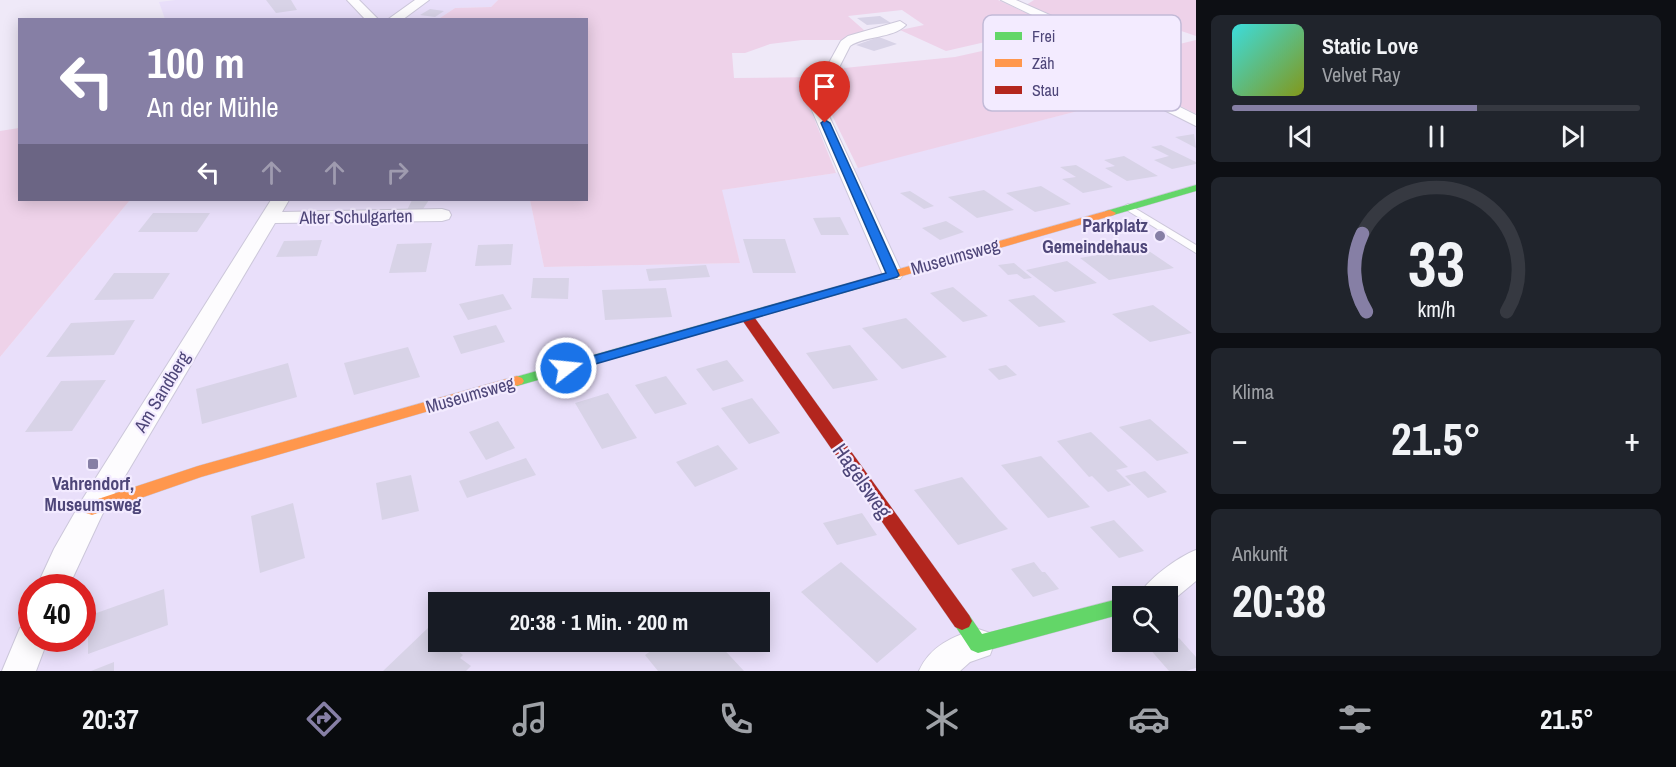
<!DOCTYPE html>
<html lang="de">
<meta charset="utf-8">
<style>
:root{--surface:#171b24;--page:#20242c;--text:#f1f3f6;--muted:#9ea1a6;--line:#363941;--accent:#867fa5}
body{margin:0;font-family:"Archivo Narrow",sans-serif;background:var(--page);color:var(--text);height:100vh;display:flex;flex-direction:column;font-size:22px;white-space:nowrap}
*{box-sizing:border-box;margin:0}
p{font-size:20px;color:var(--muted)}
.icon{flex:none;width:33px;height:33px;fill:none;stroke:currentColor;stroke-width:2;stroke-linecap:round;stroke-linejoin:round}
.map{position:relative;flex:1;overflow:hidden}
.side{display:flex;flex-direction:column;gap:15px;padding:15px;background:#0d0f14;width:480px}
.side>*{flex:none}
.guide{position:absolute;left:18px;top:18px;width:570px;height:183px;border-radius:0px;box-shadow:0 3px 15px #0003;background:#867fa5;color:#fff;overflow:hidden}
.controls{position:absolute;left:1112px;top:586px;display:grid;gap:12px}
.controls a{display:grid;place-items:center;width:66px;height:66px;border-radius:0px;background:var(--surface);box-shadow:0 3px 15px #0003;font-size:30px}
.speed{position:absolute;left:18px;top:574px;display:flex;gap:12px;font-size:30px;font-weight:700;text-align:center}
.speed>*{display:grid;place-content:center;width:78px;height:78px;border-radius:50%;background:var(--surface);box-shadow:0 3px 15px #0003;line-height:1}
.speed .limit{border:9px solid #d22;background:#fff;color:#111}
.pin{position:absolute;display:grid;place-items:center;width:51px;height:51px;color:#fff;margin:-62px -26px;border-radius:50% 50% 50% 0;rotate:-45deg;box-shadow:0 0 6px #0007}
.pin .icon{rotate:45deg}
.me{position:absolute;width:66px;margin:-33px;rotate:74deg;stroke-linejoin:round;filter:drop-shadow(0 0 4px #0008)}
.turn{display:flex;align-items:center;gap:21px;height:126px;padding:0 30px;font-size:27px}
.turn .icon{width:78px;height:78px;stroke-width:2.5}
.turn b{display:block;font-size:42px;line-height:51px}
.lanes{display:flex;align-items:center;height:57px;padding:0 30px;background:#0003;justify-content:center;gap:30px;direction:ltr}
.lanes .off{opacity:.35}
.big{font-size:45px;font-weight:700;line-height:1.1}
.side .tile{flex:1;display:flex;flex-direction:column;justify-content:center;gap:9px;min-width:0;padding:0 21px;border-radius:9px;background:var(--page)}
.side .dial{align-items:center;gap:0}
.dial svg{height:156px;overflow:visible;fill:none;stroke:var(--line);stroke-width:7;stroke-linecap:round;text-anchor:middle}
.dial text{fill:var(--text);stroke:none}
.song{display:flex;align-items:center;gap:18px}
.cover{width:72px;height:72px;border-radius:9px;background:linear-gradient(135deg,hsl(180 70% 55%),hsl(70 70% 35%))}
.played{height:6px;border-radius:3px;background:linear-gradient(90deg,var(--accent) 60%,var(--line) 60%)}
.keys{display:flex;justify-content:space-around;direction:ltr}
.heat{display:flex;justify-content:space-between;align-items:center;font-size:33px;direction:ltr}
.trip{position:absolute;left:428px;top:592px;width:342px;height:60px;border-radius:0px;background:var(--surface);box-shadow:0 3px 15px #0003;font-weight:700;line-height:60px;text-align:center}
.dock{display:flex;height:96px;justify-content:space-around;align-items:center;background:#090b0e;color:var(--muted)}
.dock .icon{width:42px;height:42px}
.dock .on{color:var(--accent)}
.dock b{font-size:27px;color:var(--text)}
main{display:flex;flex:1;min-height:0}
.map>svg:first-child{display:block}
.residential{fill:#e9dffa;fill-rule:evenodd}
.green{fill:#eed2e9}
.building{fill:#d8d3e7}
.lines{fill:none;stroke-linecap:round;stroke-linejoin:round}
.lane-casing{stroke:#ccc7da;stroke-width:2}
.street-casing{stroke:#ccc7da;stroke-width:2}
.fast-casing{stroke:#cdc7dc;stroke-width:1}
.slow-casing{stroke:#cdc7dc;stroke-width:1}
.jam-casing{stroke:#cdc7dc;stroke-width:1}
.lane{fill:#fdfcfe;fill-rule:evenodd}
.street{fill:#fdfcfe;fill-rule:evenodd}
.fast{fill:#63d668;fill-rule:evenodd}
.slow{fill:#ff974d;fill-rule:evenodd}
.jam{fill:#b3261e;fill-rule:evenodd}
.route{fill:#1a73e8;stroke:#114b97;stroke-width:1.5}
.poi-dot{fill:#867fa5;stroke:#f3ebff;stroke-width:2}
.labels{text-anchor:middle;stroke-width:4.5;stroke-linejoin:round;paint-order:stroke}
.street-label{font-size:18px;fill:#4e4679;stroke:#f3ebff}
.poi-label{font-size:18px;font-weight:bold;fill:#4e4679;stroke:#f3ebff;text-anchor:end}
.near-street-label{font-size:21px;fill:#4e4679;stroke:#f3ebff}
.key{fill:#f3ebff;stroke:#c2bad7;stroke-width:1.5}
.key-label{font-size:16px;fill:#4e4679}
</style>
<main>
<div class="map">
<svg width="1196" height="671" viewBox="0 0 1196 671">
<rect width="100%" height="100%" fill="#efe9f8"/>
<path class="residential" d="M176,0h322l-7,7 -36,1 -18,12 -272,-1 -6,-17z
M1136,96l60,30v545h-1196v-314l130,-157h400l14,67 196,-4 -19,-73 115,-17zM32,588h50v51h-50zM1122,597h45v45h-45zM438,603h321v39h-321z"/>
<path class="green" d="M498,0h500l57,26 -109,25 -46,-21 24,-5 -22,-15 -54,6 17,15 -21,9h-42l-32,4 -25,9h-13l2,25 88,-1 -15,24 29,72 -114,17 18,73 -196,4 -14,-67h56v-180h-149l18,-12 36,-1z
M1034,0h162v36l-56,-19 -64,12 -53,-22z
M1077,34l49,23 70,-17v74l-145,-72z
M1027,41l109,55 -278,72 -33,-67 19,-33 111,-11z
M19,128l1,72h110l-130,157v-226z"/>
<path class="building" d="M266,0h25l6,10 -21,3z
M430,9l14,2 -9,6 -15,-2z
M880,16l11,7 -24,2 -10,-7z
M879,37l18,7 -23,7 -18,-6z
M1194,134l2,14 -21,-11z
M1161,145l35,17v2l-24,5 -18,-9 15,-4 -18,-9z
M1124,156l34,20 -31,5 -22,-13 10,-2 -11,-6z
M1076,165l37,22 -30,6 -21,-14 14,-2 -16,-10z
M1041,186l30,18 -36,8 -29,-19z
M984,190l30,20 -37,8 -29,-21z
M910,191l24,15 -10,3 -24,-16z
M412,200h17l-6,9 -16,1z
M153,213h57l-13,19h-59z
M840,217l9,18h-28l-8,-17z
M946,221l18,11 -24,8 -18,-12z
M743,239h42l11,34h-43z
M322,240l-5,16 -41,1 8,-16z
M432,243l-6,29 -37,1 8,-29z
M513,244l-2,21 -36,1 3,-21z
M1143,247l31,21 -65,12 -29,-22z
M1067,261l30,22 -42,9 -29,-22z
M1014,263l18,15 -8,1 -7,-5 -9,1 -10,-10z
M706,265l4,12 -61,4 -3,-12z
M114,273h56l-17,26 -59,1z
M533,278h36l-1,21 -37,-1z
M953,287l35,29 -25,6 -33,-29z
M666,288l6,29 -67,3 -3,-30z
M503,294l9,15 -44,11 -9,-16z
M1034,295l32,27 -27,5 -31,-27z
M1153,305l39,28 -42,9 -38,-28z
M906,318l41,39 -45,12 -40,-41z
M135,320l-21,35 -68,2 25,-34z
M496,325l9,17 -44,12 -8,-18z
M850,345l28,35 -45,9 -27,-36z
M408,347l12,30 -66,18 -10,-32z
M727,360l17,21 -31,10 -17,-22z
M288,363l9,34 -95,27 -6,-35z
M1006,365l11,10 -18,5 -11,-11z
M666,376l21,28 -32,10 -20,-29z
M106,380l-34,51 -47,1 36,-51z
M608,393l29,45 -35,11 -27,-46z
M752,398l28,35 -31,11 -28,-36z
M1150,419l39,34 -32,8 -38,-34z
M498,421l17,27 -29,12 -17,-28z
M1091,432l37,35 -12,3 15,15 -23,7 -16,-16 -3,1 -32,-36z
M718,445l20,24 -43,18 -19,-25z
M1041,456l49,51 -42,11 -47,-53z
M526,458l10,17 -69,23 -8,-17z
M1145,471l22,21 -19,6 -23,-22z
M411,475l8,36 -37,9 -6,-37z
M962,477l37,43 9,9 -50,16 -44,-55z
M293,503l12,55 -45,15 -9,-57z
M862,513l15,22 -40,10 -14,-22z
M1114,520l30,31 -25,7 -29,-31z
M841,562l76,67 -40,34 -76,-71z
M1034,562l8,10h3l14,17 -26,8 -22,-28z
M164,589l4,36 -80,29v-38z
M429,627l9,7v8h9l16,13 -3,3 11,8 -5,5h-83z
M1179,638l17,19v11l-10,3h-17l-21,-24z
M664,642h53l27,29h-86l-13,-16z
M114,662v9h-23z"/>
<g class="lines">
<defs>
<path id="lane" d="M1128,204l68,41v8l-71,-44 -2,-2z"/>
<path id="street" d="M347,0h12l20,20h-13z
M415,0h14l-27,20h-15z
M1001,0h15l99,44 1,3 -1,3h-10l-40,-19 -19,6 1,4 149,74v11l-159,-80 -3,-11 2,-3 19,-6z
M900,21l6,4c-14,14 -40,10 -56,21l-28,55 81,174 -3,4h-14l-3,-4 -75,-174 33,-60 7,-5z
M271,200h18l-7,12 160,-3 7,2 2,4 -2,4 -7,2 -167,2 -173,292 -34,73h-32l18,-39 28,-49z
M1196,550v31l-29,24v-8h-29c8,-17 40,-40 58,-47z
M32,624v15h16l-12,32h-34l18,-43z
M978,629l12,4 4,11 -4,11 -20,7 -10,9h-41c11,-25 34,-35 59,-42z"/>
<path id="fast" d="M1196,185v6l-86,25 -6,-3 2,-2z
M860,280l6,4 -2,3 -347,99 -7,-5 2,-3z
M1122,598v16l-144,39 -7,-3 -19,-29 3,-6 7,-3 7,3 13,19z"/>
<path id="slow" d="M1110,210l6,3 -2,2 -250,72h-8l-2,-3 2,-3z
M517,376l5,2 2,3 -2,3 -321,93 -109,38 -6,-2 -2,-5 2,-5 112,-37z"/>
<path id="jam" d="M747,313l5,1 217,301 3,6 -3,6 -7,3 -7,-3 -215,-310z"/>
</defs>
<use href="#lane" class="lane-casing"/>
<use href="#street" class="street-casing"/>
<use href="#fast" class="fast-casing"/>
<use href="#slow" class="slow-casing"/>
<use href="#jam" class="jam-casing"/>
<use href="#lane" class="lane"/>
<use href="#street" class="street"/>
<use href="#fast" class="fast"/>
<use href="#slow" class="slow"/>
<use href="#jam" class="jam"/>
</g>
<path class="route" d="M825,120l5,3 69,152 -2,2 -326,94h-10l-2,-3 2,-3 325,-92 -65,-150z"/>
<g class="poi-dot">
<circle cx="1160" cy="236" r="6"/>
<rect x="87" y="458" width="12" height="12" rx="3"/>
</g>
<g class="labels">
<g class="street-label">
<text transform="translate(356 217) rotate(-1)" y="6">Alter Schulgarten</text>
<text transform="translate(955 257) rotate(-16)" y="6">Museumsweg</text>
<text transform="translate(162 392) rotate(-59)" y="6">Am Sandberg</text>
<text transform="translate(470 395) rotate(-16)" y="6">Museumsweg</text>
</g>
<g class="poi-label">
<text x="1148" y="232">Parkplatz<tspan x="1148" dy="21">Gemeindehaus</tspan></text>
<text x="93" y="490" text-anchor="middle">Vahrendorf,<tspan x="93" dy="21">Museumsweg</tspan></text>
</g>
<g class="near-street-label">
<text transform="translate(862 481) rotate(55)" y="7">Hagelsweg</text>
</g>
</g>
<rect x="983" y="15" width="198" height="96" rx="9" class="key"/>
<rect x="995" y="32" width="27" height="8" fill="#63d668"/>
<rect x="995" y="59" width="27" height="8" fill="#ff974d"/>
<rect x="995" y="86" width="27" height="8" fill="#b3261e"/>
<g class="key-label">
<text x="1032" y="42">Frei</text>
<text x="1032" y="69">Zäh</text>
<text x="1032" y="96">Stau</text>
</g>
</svg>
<div class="controls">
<a><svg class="icon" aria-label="search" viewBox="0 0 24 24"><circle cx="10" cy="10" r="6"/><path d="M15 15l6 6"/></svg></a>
</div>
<div class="speed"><div class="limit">40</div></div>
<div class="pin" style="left:825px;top:123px;background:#d93025"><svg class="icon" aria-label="arrive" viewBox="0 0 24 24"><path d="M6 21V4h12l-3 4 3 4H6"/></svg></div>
<svg class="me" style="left:566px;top:368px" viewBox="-20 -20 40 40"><circle r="17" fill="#1a73e8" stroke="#fff" stroke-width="3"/><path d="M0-11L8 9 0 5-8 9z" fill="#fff"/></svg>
<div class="trip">20:38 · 1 Min. · 200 m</div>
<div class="guide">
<div class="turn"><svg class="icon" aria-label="left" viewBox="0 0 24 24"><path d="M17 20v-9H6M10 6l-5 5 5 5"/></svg><div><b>100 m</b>An der Mühle</div></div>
<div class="lanes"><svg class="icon" aria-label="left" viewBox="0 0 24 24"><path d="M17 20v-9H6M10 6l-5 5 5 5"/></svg><svg class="icon off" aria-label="ahead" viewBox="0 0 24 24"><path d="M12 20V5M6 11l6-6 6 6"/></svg><svg class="icon off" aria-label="ahead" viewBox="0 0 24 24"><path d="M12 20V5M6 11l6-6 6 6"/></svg><svg class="icon off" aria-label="right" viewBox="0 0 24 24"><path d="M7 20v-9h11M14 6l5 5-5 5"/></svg></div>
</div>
</div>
<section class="side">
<div class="tile">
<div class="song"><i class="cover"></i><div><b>Static Love</b><p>Velvet Ray</p></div></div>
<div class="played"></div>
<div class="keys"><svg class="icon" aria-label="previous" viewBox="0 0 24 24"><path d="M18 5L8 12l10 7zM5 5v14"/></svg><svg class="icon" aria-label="pause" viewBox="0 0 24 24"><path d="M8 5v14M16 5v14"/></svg><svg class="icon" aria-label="next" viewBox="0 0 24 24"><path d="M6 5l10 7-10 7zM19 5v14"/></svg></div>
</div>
<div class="tile dial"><svg viewBox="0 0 100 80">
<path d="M14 69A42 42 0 1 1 86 69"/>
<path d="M14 69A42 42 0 0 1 12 29" stroke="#867fa5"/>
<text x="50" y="56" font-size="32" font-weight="700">33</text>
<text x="50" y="72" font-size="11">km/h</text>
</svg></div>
<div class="tile"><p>Klima</p>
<div class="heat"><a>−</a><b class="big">21.5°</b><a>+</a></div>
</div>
<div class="tile"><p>Ankunft</p><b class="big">20:38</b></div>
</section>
</main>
<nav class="dock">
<b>20:37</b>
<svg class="icon on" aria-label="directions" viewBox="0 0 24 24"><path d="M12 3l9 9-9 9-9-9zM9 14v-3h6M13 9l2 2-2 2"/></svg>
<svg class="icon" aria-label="music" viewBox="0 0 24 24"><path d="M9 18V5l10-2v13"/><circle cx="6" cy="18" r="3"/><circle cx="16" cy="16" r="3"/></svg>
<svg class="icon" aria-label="phone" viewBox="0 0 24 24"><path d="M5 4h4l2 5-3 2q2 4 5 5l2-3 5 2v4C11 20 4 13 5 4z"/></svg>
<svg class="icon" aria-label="climate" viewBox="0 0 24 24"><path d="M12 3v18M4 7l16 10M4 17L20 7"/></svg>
<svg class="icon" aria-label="car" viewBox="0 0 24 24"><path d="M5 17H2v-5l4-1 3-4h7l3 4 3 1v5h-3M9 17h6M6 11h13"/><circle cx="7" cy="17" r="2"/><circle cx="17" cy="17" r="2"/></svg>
<svg class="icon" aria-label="filters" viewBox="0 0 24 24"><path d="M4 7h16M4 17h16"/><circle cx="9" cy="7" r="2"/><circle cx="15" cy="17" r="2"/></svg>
<b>21.5°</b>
</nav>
